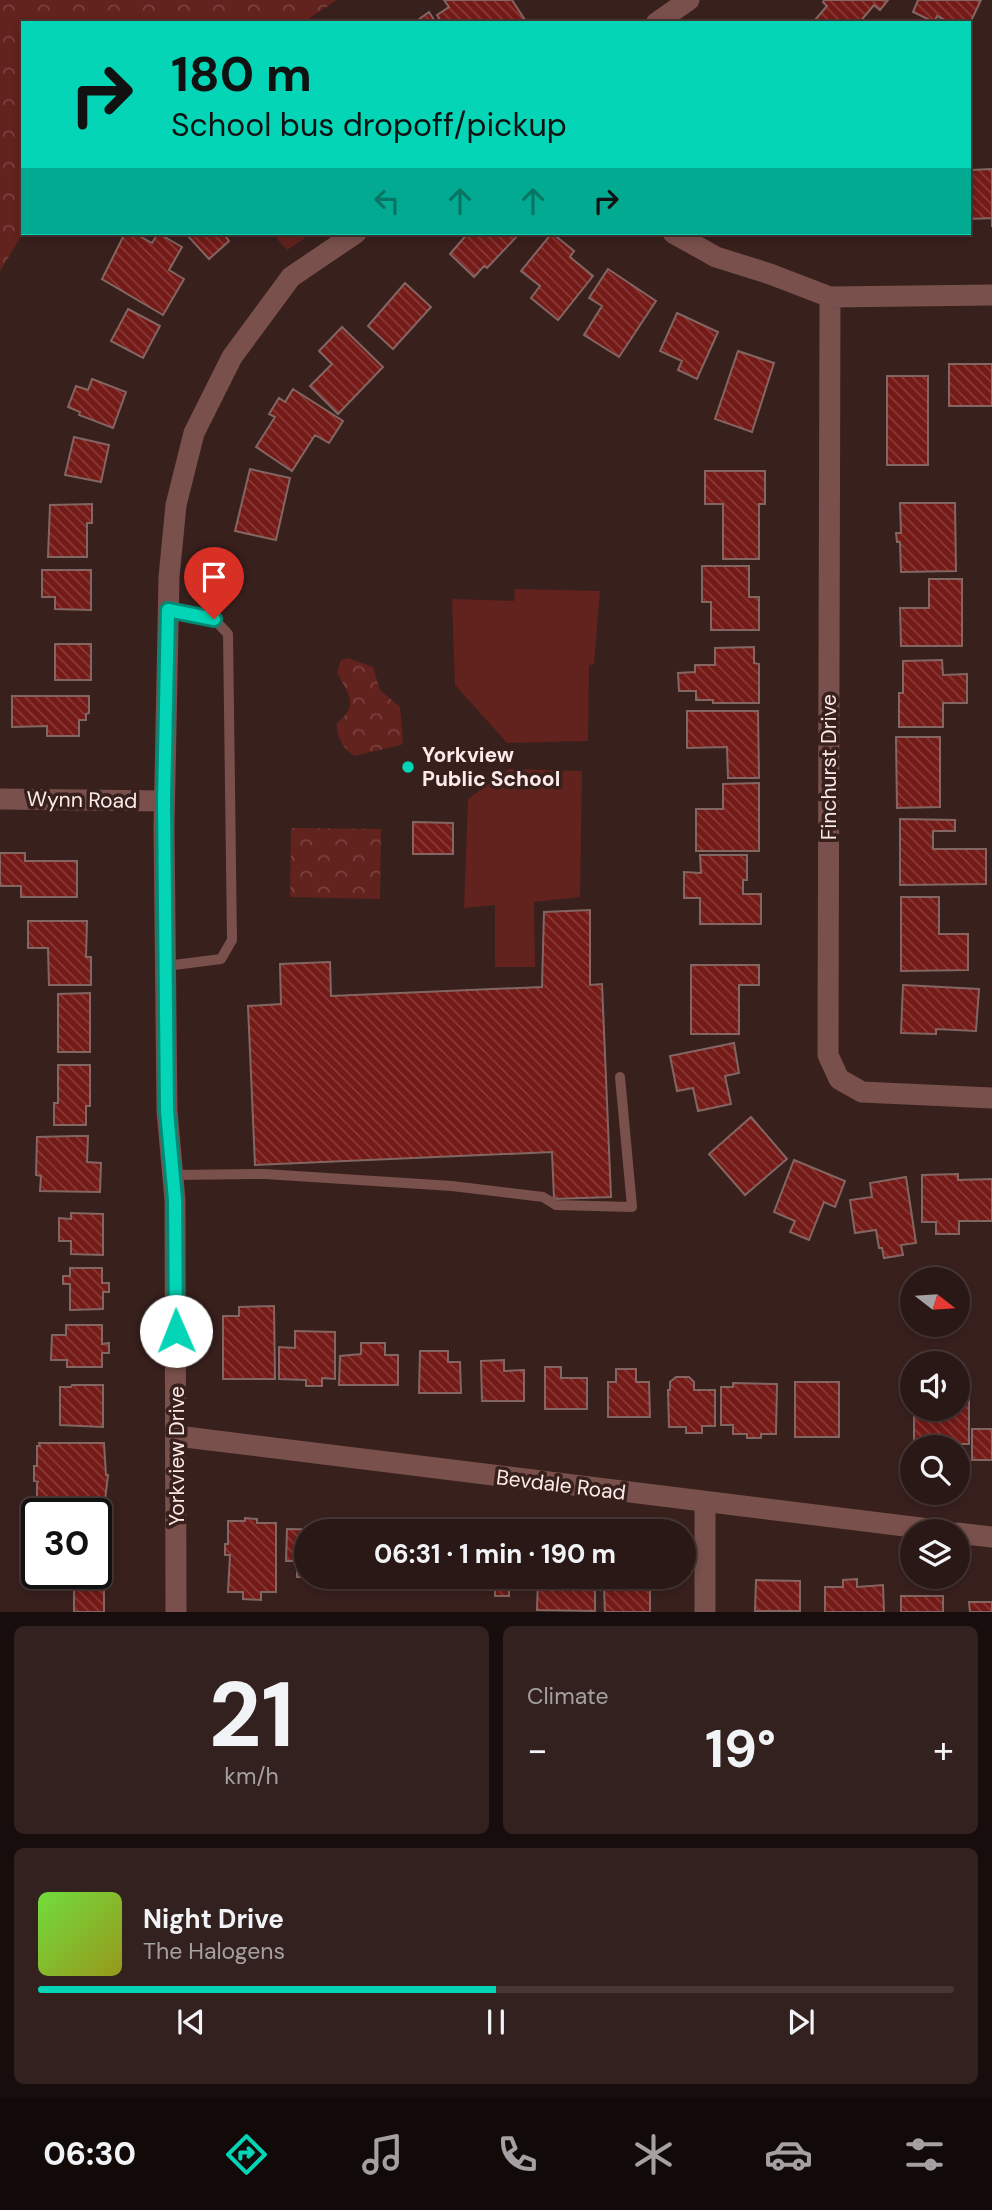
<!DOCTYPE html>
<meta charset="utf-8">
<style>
:root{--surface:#2a1816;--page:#32211f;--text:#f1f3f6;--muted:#a5a0a1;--line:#463735;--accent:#03d5b6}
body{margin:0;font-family:"DM Sans",sans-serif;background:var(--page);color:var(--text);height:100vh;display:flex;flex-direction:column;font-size:26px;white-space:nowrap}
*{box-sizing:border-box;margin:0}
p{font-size:23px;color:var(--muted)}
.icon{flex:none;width:38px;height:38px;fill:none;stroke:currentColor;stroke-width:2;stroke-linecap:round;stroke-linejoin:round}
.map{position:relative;height:1612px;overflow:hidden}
.drawer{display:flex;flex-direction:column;gap:14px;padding:14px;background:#170d0c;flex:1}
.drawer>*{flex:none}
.banner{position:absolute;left:21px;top:21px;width:950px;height:214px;border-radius:0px;box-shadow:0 4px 10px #0003,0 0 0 2px var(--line);background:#03d5b6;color:#111;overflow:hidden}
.needle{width:46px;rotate:107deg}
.buttons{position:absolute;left:900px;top:1267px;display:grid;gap:14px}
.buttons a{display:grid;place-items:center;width:70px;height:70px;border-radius:50%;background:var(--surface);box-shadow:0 4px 10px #0003,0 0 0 2px var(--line);font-size:35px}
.speed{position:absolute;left:21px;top:1498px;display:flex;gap:14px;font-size:35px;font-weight:700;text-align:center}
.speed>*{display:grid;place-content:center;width:91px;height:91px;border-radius:50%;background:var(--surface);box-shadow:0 4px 10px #0003,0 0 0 2px var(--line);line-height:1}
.speed .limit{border:4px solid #111;border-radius:10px;background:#fff;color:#111}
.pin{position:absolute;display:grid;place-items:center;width:60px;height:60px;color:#fff;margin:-72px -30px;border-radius:50% 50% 50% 0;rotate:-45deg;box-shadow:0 0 7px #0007}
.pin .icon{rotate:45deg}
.me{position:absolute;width:77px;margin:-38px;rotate:359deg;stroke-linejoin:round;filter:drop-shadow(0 0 5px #0008)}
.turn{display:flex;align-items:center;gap:24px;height:147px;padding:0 35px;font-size:32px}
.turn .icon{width:91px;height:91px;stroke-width:2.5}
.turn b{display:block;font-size:49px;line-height:60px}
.lanes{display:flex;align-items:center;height:66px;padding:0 35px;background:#0003;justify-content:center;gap:35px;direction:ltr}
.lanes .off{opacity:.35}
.big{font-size:52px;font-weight:700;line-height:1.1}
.drawer .card{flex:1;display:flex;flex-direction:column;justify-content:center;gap:10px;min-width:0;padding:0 24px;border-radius:10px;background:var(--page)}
.drawer .dial{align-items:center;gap:0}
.dial b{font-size:91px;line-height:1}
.song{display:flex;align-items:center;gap:21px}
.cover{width:84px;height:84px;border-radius:10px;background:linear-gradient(135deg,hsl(100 70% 55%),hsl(60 70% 35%))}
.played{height:7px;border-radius:4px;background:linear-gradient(90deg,var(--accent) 50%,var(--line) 50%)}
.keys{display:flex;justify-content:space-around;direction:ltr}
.heat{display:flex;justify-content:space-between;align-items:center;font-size:38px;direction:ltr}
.drawer .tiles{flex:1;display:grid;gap:14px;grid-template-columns:1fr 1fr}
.card:last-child{grid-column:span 2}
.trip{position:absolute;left:294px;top:1519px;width:402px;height:70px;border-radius:35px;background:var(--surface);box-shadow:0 4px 10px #0003,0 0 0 2px var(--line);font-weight:700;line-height:70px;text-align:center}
.tabs{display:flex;height:112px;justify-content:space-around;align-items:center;background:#110a09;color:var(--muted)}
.tabs .icon{width:49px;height:49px}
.tabs .selected{color:var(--accent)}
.tabs b{font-size:32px;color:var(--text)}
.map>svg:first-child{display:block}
.park{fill:url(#park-crowns)}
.pitch{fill:#62221d}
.building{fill:url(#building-back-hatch);stroke:#836662;stroke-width:2}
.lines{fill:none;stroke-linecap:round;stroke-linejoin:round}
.lane{stroke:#79504b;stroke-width:10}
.street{stroke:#79504b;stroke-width:21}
.route-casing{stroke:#028a76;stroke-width:18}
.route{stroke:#03d5b6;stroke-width:12}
.poi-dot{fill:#03d5b6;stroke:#38201d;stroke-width:2.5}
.labels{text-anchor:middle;stroke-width:7;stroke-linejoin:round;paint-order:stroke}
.poi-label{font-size:21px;font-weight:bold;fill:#fcebe8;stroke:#38201d;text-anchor:start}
.street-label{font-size:21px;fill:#fcebe8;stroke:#38201d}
</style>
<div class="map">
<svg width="992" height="1612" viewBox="0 0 992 1612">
<defs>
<pattern id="park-crowns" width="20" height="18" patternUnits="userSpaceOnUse" patternTransform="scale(1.75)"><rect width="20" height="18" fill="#62221d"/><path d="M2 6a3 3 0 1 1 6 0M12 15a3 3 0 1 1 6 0" fill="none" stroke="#79423e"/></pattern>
<pattern id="building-back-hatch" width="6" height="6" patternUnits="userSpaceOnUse" patternTransform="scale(1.75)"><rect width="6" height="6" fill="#741a17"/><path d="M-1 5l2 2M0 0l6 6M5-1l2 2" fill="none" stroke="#893b39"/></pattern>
</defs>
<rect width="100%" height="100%" fill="#38201d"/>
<path class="park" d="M0,0h337l-35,23h-279v210l-23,38z
M272,233h30l3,5 -18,12z
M348,658l25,9 7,23 20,17 3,34 -2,4 -47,11c-10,-6 -19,-22 -17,-33 23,-19 11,-28 0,-51l4,-12z
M291,828l90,1 -1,70 -90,-2z"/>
<path class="pitch" d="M515,589l85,2 -6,73 -5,1 -1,76 -81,2 -52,-58 -3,-86 62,2z
M509,769l73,2 -2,126 -46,5 1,65h-40v-62l-31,3 4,-109z"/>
<path class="building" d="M444,0h68l15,23h-85l-5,-8 12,-8z
M824,0h64l-8,10 -6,-5 -15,18h-41l-3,-3 12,-14 -4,-4z
M918,0h63l-11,23h-19l-14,-7 -3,6 -21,-10z
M429,12l7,11h-22z
M992,169v58v-9l-22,1v-37l1,-12z
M125,233h9l18,10 6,-10 24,14 -13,23 15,9 -21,36 -61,-36z
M189,233h42l-5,4 3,4 -20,18 -22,-24z
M468,233h52l-33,35 -3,-2 -10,11 -24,-23z
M552,233l22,18 -4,6 23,19 -35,44 -27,-22 9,-12 -19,-15z
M608,269l48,32 -37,56 -35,-22 18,-29 -13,-8z
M405,283l26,24 -38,42 -25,-23z
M128,309l32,17 -17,32 -32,-17z
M677,313l41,19 -21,47 -19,-9 4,-9 -22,-10z
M342,327l41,40 -45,47 -28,-28 22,-22 -13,-13z
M738,351l36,12 -22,69 -37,-13z
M949,364h43v42h-43z
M887,376h41v89h-41z
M92,379l34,13 -13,36 -34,-13 1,-3 -12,-5 8,-21 12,4z
M293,389l50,32 -14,22 -14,-8 -23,36 -36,-24 19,-30 -6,-3 10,-16 6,4z
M74,437l35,8 -8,37 -36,-7z
M250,469l40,9 -14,62 -41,-9z
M705,471h60v33h-6v55h-36v-55h-18z
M900,503h55l1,68 -55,1 -1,-30h-3l-1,-9h5z
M92,504v19h-5v34h-39l2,-52z
M702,566h47v31h10v33h-48v-28h-9z
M42,570h49v40l-36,-1v-12h-13z
M929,579h33v67h-61l-1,-38h29z
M55,644h36v36h-36z
M754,647v16l5,1v39h-46v-3h-17v-9h-17l-1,-18 17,-1v-7h20v-17z
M942,660l1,15 24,-1v29h-24v24h-44v-34h4v-32z
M12,696h77v17l-3,1v6h-7v16h-32v-10l-35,1z
M687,711h71l1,67h-31l-1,-31 -40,1z
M896,737h44v70l-43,1z
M759,783v68h-63v-42h27v-25z
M900,819l55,1v11h-22v18h53v35l-86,1z
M413,822l40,1v31h-40z
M0,853h25v8h52v36h-56v-11h-21z
M700,855h47v25h-4v14h18v30h-61v-26h-16v-26l17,1z
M901,897h38v37h29v36l-67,1z
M590,910v75l12,-1 9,213 -57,2 -2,-47 -297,13 -7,-159 33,-2 -1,-40 50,-2 1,34 211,-9 2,-75z
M28,921h59l-1,36h5v28h-42l-1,-37h-20z
M691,965h68v20h-20v49h-48z
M903,985l76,4 -3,42 -40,-2v5l-35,-1z
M90,993v59h-32v-58z
M734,1043l5,30 -14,3 6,28 -33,7 -5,-23 -16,3 -7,-35z
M58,1065h32v41h-4v19h-32v-22h4z
M751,1117l36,42 -42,36 -36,-41z
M76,1136h12l-1,26 14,1 -1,29 -60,-1 1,-15 -5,-1 1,-38z
M794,1160l51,21 -10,26 -11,-5 -15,38 -19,-8 5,-11 -21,-9z
M958,1174v6l34,-1v42h-33v13h-23v-12h-14v-47z
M906,1177l10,66 -15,2 2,10 -19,3 -2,-10h-3l-3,-18 -21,3 -5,-33 22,-3 -2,-14z
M71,1213l32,1v41l-32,-1v-13h-12v-23l12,1z
M70,1268h32v15h7v9h-6v17l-33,1v-26h-7v-8h7z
M274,1306l1,73h-52v-63h16v-9z
M66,1325h36v19l7,-1v10h-7v14h-35v-7h-16l1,-25h14z
M295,1331l40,1v47l-13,-1v8h-16v-6l-27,-1v-32l16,1z
M361,1343h24v12h13v30h-59l1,-29 21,-2z
M420,1351h28v11h12l1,31h-42z
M504,1360v11l20,-1v31h-42l-1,-40z
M545,1367h16v11h26v31h-42z
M616,1369h20v13h13l1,35h-42v-35h8z
M676,1377h13l5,5v8h21v36h-13v7h-16v-6h-17l-1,-37h2v-8z
M957,1381l12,1v62h-18v3h-37v-38h43z
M795,1382h44v55h-44z
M733,1383l44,1 -1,50h-15v4h-14v-4h-14v-9h-12v-38h12z
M72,1385h31v42l-43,-2v-38h11z
M972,1429h20v31h-20z
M39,1443h65l2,32h2l-3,25h-65v-3h-3v-15h2l-5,-1v-15h3v-20h3z
M66,1509h42v3h3v18h-3v5h3v11h-3v7h-12v-39h-30z
M245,1518l12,1v4h19v69h-15v8l-18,-1v-7h-15l2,-37h-5v-11h3v-23h17z
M287,1529l56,1 -37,1v46h15h-24v-16h-11z
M96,1571h8v41h-30v-39h22z
M350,1577h54v10h-14v3h-40z
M430,1577h26l-2,12h-24z
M475,1577h55v13h-21v6h-14v-14h-20z
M538,1577h57v34l-58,-1z
M601,1577h49v35h-45l-1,-23 -3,1z
M857,1579v8l26,-2 1,27h-59v-25h18v-7z
M756,1580l44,1v30h-45z
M901,1596h42v16h-42z
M969,1602h23v10h-22z"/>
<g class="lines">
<path class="lane" d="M166,966l55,-7 11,-19 -4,-306 -14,-15 -46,-9
M173,1175l92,-1 187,12 91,11 13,8 76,2 -12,-130"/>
<path class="street" d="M656,23l33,-23
M673,233l43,24 54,17 60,23 162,-2
M830,297l-2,758 11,24 23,13 130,6
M0,799l164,2
M177,1436l768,95
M705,1503v109
M957,1533l35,4
M176,1612l-1,-412 -8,-89 -3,-284 5,-250 7,-72 18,-72 38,-76 59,-80 65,-44"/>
</g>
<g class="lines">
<defs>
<path id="route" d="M176,1331l-1,-131 -8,-89 -3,-310 4,-191 46,9"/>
</defs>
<use href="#route" class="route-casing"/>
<use href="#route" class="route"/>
</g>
<circle class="poi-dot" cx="408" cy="767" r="7"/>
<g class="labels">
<g class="poi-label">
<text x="422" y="762">Yorkview<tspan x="422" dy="24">Public School</tspan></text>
</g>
<g class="street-label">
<text transform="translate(829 767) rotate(-90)" y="7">Finchurst Drive</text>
<text transform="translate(82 800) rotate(1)" y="7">Wynn Road</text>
<text transform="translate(177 1456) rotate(-90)" y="7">Yorkview Drive</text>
<text transform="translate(561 1485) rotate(7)" y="7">Bevdale Road</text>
</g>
</g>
</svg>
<div class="buttons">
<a><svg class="needle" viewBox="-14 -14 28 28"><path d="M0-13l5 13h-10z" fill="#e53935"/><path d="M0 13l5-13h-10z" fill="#a5a0a1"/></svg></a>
<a><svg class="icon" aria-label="sound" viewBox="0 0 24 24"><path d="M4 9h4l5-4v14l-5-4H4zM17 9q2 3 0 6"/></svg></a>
<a><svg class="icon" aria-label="search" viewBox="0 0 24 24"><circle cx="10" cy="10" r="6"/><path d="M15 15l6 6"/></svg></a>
<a><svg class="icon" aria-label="layers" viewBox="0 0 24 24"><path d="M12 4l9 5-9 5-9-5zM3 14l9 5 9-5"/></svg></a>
</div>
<div class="speed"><div class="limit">30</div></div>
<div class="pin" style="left:214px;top:619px;background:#d93025"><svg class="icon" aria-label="arrive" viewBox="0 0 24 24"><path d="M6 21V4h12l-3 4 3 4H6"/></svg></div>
<svg class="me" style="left:176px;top:1331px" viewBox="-20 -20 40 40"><circle r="19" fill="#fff"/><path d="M0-13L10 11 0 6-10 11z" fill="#03d5b6"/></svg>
<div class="trip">06:31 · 1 min · 190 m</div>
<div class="banner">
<div class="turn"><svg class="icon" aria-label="right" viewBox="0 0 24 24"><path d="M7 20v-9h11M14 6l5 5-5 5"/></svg><div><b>180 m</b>School bus dropoff/pickup</div></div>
<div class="lanes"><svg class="icon off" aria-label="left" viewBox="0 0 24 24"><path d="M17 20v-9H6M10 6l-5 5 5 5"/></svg><svg class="icon off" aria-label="ahead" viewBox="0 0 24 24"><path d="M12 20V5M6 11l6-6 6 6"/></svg><svg class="icon off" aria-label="ahead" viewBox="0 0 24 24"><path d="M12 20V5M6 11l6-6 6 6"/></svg><svg class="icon" aria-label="right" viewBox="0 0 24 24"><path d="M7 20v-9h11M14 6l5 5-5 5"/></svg></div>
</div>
</div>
<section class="drawer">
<div class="tiles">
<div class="card dial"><b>21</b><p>km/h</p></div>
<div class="card"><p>Climate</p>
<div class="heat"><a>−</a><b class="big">19°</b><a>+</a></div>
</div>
<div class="card">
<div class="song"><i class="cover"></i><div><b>Night Drive</b><p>The Halogens</p></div></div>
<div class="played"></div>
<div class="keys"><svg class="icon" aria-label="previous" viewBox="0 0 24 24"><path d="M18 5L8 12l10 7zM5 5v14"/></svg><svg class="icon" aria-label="pause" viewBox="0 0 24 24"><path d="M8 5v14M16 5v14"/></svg><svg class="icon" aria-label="next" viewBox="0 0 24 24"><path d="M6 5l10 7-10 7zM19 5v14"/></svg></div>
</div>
</div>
</section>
<nav class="tabs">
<b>06:30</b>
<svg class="icon selected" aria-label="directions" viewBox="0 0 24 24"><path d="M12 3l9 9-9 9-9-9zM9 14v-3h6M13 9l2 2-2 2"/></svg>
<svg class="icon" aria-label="music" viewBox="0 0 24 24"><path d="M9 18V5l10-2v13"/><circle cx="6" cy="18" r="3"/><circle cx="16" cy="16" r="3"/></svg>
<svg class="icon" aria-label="phone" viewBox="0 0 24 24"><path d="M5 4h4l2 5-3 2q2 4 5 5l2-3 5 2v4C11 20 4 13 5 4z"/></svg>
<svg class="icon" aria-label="climate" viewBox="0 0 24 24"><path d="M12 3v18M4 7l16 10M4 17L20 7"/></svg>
<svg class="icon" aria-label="car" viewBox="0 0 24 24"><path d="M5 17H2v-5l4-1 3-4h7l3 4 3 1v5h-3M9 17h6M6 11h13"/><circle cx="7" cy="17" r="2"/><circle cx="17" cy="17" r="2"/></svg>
<svg class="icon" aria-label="filters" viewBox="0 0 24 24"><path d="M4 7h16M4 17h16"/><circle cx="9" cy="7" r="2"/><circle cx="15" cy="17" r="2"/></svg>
</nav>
